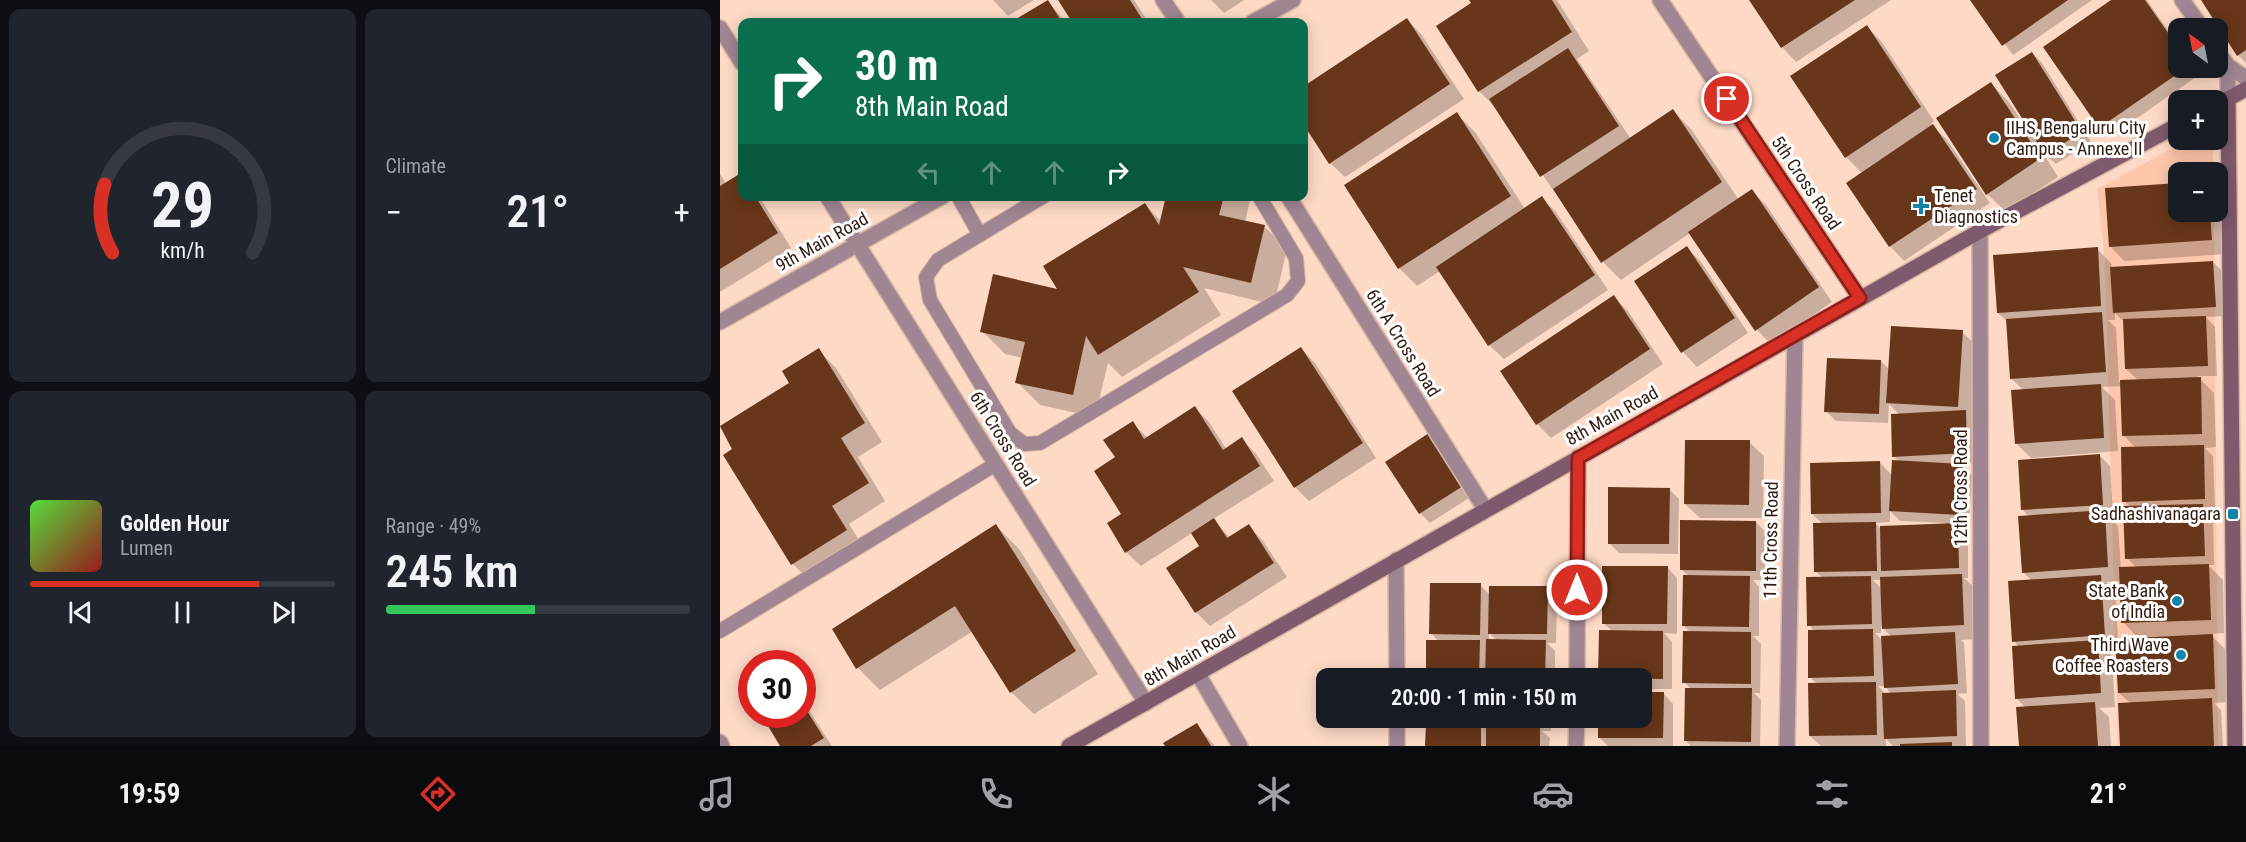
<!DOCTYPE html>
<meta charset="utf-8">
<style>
:root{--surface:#171b24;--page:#20242c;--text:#f1f3f6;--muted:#9ea1a6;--line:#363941;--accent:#d93025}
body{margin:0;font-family:"Roboto Condensed",sans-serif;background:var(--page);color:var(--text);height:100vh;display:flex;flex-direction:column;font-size:22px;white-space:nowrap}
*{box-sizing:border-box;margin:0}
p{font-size:20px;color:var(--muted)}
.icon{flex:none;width:33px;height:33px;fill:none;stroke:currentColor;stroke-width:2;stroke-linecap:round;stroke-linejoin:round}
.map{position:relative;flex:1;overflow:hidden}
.details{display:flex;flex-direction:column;gap:9px;padding:9px;background:#0d0f14;width:720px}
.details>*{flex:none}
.top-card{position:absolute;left:18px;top:18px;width:570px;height:183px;border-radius:12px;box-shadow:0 3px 15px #0003;background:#0b6e4f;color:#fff;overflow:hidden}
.needle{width:39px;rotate:328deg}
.buttons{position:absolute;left:1448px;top:18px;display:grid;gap:12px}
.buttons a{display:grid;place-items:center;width:60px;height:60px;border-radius:12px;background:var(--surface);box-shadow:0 3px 15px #0003;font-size:30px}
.speed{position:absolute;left:18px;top:650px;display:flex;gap:12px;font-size:30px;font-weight:700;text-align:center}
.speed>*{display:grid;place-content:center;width:78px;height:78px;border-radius:50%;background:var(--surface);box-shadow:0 3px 15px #0003;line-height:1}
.speed .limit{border:9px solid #d22;background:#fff;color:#111}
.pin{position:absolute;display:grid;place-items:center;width:51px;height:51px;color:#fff;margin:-26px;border:3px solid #fff;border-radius:50%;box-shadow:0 2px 6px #0007}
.me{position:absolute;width:66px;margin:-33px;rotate:0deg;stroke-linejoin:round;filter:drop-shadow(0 0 4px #0008)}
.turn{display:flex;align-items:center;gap:21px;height:126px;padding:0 18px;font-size:27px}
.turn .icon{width:78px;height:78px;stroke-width:2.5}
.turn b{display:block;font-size:42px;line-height:51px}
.lanes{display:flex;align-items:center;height:57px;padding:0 18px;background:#0003;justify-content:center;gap:30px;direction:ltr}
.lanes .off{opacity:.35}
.big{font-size:45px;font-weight:600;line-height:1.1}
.details .widget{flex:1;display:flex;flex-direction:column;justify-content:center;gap:9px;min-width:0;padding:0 21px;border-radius:12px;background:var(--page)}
.details .dial{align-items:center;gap:0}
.dial svg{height:156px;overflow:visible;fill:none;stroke:var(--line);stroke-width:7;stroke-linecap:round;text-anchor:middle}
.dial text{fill:var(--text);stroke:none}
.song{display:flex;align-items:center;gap:18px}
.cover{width:72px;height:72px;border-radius:9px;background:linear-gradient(135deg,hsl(110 70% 55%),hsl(0 70% 35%))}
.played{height:6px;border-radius:3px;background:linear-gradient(90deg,var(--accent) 75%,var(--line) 75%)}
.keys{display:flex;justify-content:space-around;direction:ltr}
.heat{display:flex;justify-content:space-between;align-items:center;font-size:33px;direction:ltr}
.charge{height:9px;border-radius:4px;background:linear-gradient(90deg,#34c759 49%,var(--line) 0)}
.details .tiles{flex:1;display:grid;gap:9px;grid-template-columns:repeat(2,1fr)}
.trip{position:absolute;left:596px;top:668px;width:336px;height:60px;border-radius:12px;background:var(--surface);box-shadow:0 3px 15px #0003;font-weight:600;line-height:60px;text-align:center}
.dock{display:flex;height:96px;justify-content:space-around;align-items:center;background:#090b0e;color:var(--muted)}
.dock .icon{width:42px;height:42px}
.dock .active{color:var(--accent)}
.dock b{font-size:27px;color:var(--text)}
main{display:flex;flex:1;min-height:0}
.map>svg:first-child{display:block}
.built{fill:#fec7ab}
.shadow{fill:#0003;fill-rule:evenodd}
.building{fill:#68361a}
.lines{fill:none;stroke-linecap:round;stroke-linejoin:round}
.lane-casing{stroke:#d9b7a5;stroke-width:16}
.street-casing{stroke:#d9b7a5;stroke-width:18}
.secondary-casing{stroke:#d9b7a5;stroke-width:18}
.lane{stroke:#a08592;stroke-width:14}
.street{stroke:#a08592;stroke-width:15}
.secondary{stroke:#7f5a6c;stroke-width:15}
.route-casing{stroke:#8d1f18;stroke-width:15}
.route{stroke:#d93025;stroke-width:10}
.poi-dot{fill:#1184aa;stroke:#fff;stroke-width:2}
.labels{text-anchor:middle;stroke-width:6;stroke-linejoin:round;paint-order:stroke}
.poi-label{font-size:18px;fill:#301a0e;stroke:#fff;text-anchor:end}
.street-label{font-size:18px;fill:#301a0e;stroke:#fff}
</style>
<main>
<section class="details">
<div class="tiles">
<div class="widget dial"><svg viewBox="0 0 100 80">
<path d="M14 69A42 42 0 1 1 86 69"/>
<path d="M14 69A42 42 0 0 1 10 34" stroke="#d93025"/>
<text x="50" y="56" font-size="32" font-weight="700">29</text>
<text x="50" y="72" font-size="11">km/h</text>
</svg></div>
<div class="widget"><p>Climate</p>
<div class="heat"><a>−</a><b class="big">21°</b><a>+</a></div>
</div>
<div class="widget">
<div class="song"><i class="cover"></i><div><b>Golden Hour</b><p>Lumen</p></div></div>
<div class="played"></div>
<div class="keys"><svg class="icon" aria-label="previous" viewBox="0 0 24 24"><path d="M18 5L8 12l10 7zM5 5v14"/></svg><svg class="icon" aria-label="pause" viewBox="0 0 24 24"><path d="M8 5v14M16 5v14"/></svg><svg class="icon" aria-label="next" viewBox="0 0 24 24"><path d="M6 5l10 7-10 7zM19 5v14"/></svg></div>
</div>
<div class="widget"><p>Range · 49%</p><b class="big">245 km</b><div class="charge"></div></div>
</div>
</section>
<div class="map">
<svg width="1526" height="746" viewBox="0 0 1526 746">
<rect width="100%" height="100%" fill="#fed9c6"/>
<path class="built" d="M1468,140h25v32h-35v40h36l4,534h-100l-13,-486 -8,-71z"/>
<path class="shadow" d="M273,0h41l-26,16z
M340,0h74l14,22h-74z
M491,0h33l-20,13z
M751,0h86l32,51 -12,8 54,80 42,-28 18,18 48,71 13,-9 14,14 66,97 -61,42 -14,-14 -67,-97 -69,47 -18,-18 -106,-153 -18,-18z
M1031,0h140l-95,62 -14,-15z
M1252,0h120l-79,55z
M1393,0h34l31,45v23h16l5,7 -89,62 -10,-10 -55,-79z
M1483,0h43v63l-8,-8z
M328,2l18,20h-52z
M687,20l14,14 43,65 -119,78 -15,-14 -26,-41v-35z
M1147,27l14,14 53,80 -3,3 16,16 43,63 -86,58 -14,-15 -42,-63 14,-10 -16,-16z
M1312,53l10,10 49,79 -35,22 -13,-11 15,24 -53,34 -18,-17 4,-110 18,18 20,30 3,-1z
M737,114l18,18 50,77 17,-11 14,14 52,78 -104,69 -15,-14 -49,-74 -23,15 -18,-18z
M0,174l6,10 15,-9 1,2v19h17l32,52 -71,44z
M1458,184v28h39v-21l5,5 4,58 -102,7 -14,-15z
M447,196h84l-6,26 19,4 23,23 -13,56 -70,-17 17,27 -99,62 -14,-14 -13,54 -55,-12 -23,-23 6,-24 -18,-4 -23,-23 78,-40 85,-86 17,17z
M967,248l14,14 47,71 -51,34 -14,-15 -47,-70z
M1377,249l14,14 1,5 101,-6 10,10 2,44 -19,1 9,10 2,49h-20l17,17 2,54 -11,1 8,8 2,52h-9l7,7 1,50h-6l15,15 1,53 -14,1 16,16 3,52 -15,1 7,7 2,36h-102l-1,-41 11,-1 -12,-11 -2,-44 -11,1 6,6 3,51 -16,1 10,9 2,29h-91l-2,-38h8l-9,-9 2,-52 -5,-6 18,-60 -9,-9 6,-55 -6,-7 77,-54 10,10 3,48 -6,1 11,11 3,43 16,-1 -10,-10 3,-51 -6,-6 12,-53 -12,-12 -2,-50 -20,1 13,13 3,51 -87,7 -15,-15 7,-53 -11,-11 -4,-57 -10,-9zM1395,313l10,10 1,46 13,12 -20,1 -3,-54 -8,-8h7zM1401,581l2,41 16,17 -21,1 -3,-50 -9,-8z
M893,297l15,14 35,53 -112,74 -14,-14z
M1242,332l15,14 -5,73 3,3 1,41h-16l12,12 -3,49 -13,-1 12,12v43h-4l12,11 2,50 -17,1 3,3 3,50 -10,1 8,7 1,45h-73l-7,-7v7h-65l-11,-10 7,-52 -7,-7 5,-45 -6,-7 14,-47 -8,-7 8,-47 -11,-10 68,-51 12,12 8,-13 -7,-6 7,-41 -11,-11 -1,19 -52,-2 -10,-10 55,-50 9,9zM1170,511l10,10 45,2v2l-63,5 -7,-7 15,-1zM1153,580h9v9zM1161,626l11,11 -9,4 -8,-8h6zM1158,686h7l6,8 -6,-1z
M581,349l14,14 61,95 -67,43 -14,-14z
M98,350l18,18 46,74 -24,15 27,44 -36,23 15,24 -54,33 -17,-17 -73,-137 71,-44z
M475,408l14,14 18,28 15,-11 14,15 18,27 -61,38 17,19 18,-12 15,15 24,36 -77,49 -14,-14 5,-65 -9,-14 -51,33 -15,-14 -9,-94 15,-35 15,14z
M709,435l43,61 -42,27 -10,-10 -33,-51z
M1029,442l15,14 -1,62h-63l-15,-14z
M949,489l10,10 -1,55 -59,-1 -10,-10z
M1036,522l9,10v48h-12l6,7v49h-6l8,8 -1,49h-6l7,7 -1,46h-69l-5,-5 5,-52 -7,-7 7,-49 -8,-8 6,-48 -7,-7z
M276,526l23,23 79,125 -64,40 -23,-22 -38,-61 -93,59 -22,-22z
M948,568l9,10v56l-13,-1 8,9v47h-31v-11l-29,-47 -9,-8z
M760,585l10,10 57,-7 10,10 -1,45h-9l8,8v27h-128l12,-36 -8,-9zM769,633l8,8h-8z
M921,693l23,1 9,10v42h-65l-9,-9v-20h42z
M82,702l4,4 26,40h-50l-18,-29 4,-3h34z
M709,717h122v14h-9l8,7 -1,8h-122v-20h8z
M477,725l18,21h-48l-2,-3z"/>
<path class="building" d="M328,0l14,22h-51z
M338,0h72l14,22h-72z
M749,0h83l20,32 -94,60 -42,-66 35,-23z
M1029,0h106l-74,48z
M1250,0h98l-66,46z
M1391,0h34l33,47v21h8l-87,60 -56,-81z
M1481,0h45v50l-9,6z
M687,18l43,66 -121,80 -25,-39v-39z
M1147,25l54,82 -76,51 -55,-82z
M848,48l51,78 -79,51 -51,-78z
M1312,52l50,80 -37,23 -50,-80z
M1271,82l50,76 -55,37 -50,-77z
M953,109l49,73 -121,81 -48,-74z
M737,112l54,84 -113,73 -54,-84z
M1213,124l44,65 -88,58 -43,-64z
M21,173l1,23h13l23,37 -58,36v-83z
M1458,183v29h32l2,28 -103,7 -4,-59z
M1032,189l67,98 -64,44 -67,-99z
M446,196h58l-5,19 46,10 -14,58 -68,-16 16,25 -101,63 -12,-19 -13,59 -58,-12 10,-41 -45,-10 13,-58 64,15 -14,-23 102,-63 14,22z
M822,196l53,79 -107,71 -52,-79z
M967,246l48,72 -54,35 -47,-72z
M1378,247l3,59 -104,7 -4,-58z
M1493,261l3,46 -103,6 -3,-46z
M894,295l36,54 -114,76 -36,-54z
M1382,312l4,60 -96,7 -4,-60z
M1486,316l2,50 -83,3 -2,-50z
M1171,326l72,4 -5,77 -72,-4z
M581,347l62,96 -69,45 -62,-97z
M99,348l46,75 -24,15 28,45 -37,23 15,24 -56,35 -68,-110 9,-6 -12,-23 69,-43 -7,-12z
M1107,358l54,2 -2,54 -55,-2z
M1481,377l1,57 -80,2 -2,-56z
M1381,384l3,54 -89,6 -4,-54z
M475,406l28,44 19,-13 18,29 -135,87 -18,-30 14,-9 -27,-43 21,-14 -12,-17 30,-19 11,18z
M1246,410l1,43 -75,4 -1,-43z
M709,433l34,53 -44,28 -34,-52z
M965,440h65l-1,65 -65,-1z
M1484,445l1,54 -83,3 -1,-55z
M1380,454l3,51 -82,5 -3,-50z
M1172,460l70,4 -3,51 -70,-4z
M1160,461l1,52 -70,1 -1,-51z
M888,487l62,1 -1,56h-61z
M1483,504l2,52 -80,3 -2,-53z
M1385,510l3,57 -86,6 -4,-57z
M494,518l13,20 22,-14 25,39 -79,50 -29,-45 33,-22 -8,-13z
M960,520l76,1v50l-76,-1z
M1156,522l1,49 -63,1 -1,-49z
M1238,523l1,45 -78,3 -1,-45z
M276,524l80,127 -66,42 -55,-87 -99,63 -24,-40z
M1489,564l2,56 -90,3 -2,-56z
M882,566h66l-1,58h-65z
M1242,574l2,51 -82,4 -2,-52z
M963,575l67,1 -1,51 -67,-1z
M1381,575l4,60 -93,7 -4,-61z
M1151,576l1,48 -65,2 -1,-49z
M710,583h51l-1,52 -51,-1z
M769,586h59l-1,48h-59z
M1153,629l1,47 -66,2v-48z
M879,630l64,1v48l-65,-1z
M963,631l68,1v52l-69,-1z
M1235,632l3,52 -74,4 -3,-52z
M1493,634l2,55 -97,4 -3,-54z
M766,639l60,1 -1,38h-60z
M706,640h54l-1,38h-53z
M1378,640l3,53 -86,6 -3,-53z
M1156,682l1,53 -68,1 -1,-53z
M965,688h67l-1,54 -67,-1z
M1236,690l1,46 -73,3 -2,-46z
M921,692h23l-1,46h-65v-21h43z
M1492,698l2,48h-94l-2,-43z
M1375,702l3,44h-79l-3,-39z
M82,703l22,35 -13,8h-31l-18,-30 40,-2z
M707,717h51v3h-51z
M765,717h56v5l-56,-1z
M477,723l14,23h-46l-2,-3z
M706,724h55v22h-56z
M766,726l54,1v19h-54z
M1232,742v4h-52v-2z"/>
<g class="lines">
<defs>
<path id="lane" d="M238,196l22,39
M324,196l-106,64 -12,17 4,23 80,133 14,11 16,-1 247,-148 11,-14 -2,-23 -37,-62
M0,631l276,-167"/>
<path id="street" d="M443,0l15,22
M940,0l200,298
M1462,0l20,28
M533,22l40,-22
M0,28l22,35
M1497,51l11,15
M1508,99v-33l18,12
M107,196l319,507
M568,196l197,313
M1260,231l1,515
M0,322l223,-126
M676,560l1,118
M478,674l42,72
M857,678l1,-221
M677,717v29
M0,742l2,4
M856,746l1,-29
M1067,746l8,-411"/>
<path id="secondary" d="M1508,99l7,647
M1497,105l29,-16
M349,746l911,-515 198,-106"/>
</defs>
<use href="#lane" class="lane-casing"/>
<use href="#street" class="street-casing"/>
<use href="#secondary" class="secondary-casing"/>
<use href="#lane" class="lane"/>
<use href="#street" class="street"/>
<use href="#secondary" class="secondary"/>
</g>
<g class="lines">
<defs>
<path id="route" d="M857,590l1,-132 282,-160 -133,-199"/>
</defs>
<use href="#route" class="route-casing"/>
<use href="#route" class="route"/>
</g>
<g class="poi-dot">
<circle cx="1274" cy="138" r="6"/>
<path d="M1198 197h6v6h6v6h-6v6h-6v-6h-6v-6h6z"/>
<rect x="1507" y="508" width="12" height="12" rx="3"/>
<circle cx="1457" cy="601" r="6"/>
<circle cx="1461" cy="655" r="6"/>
</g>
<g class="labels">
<g class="poi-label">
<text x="1286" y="134" text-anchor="start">IIHS, Bengaluru City<tspan x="1286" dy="21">Campus - Annexe II</tspan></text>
<text x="1214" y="202" text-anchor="start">Tenet<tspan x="1214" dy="21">Diagnostics</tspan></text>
<text x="1501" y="520">Sadhashivanagara</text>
<text x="1445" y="597">State Bank<tspan x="1445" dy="21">of India</tspan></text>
<text x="1449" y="651">Third Wave<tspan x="1449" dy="21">Coffee Roasters</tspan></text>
</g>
<g class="street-label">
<text transform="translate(1086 183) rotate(56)" y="6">5th Cross Road</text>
<text transform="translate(102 242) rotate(-29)" y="6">9th Main Road</text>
<text transform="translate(683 343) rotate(58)" y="6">6th A Cross Road</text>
<text transform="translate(892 416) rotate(-29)" y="6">8th Main Road</text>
<text transform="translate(283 439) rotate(58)" y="6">6th Cross Road</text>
<text transform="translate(1241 488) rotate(-90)" y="6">12th Cross Road</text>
<text transform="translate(1051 540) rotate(-89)" y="6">11th Cross Road</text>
<text transform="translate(470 656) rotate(-30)" y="6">8th Main Road</text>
</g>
</g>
</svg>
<div class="buttons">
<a><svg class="needle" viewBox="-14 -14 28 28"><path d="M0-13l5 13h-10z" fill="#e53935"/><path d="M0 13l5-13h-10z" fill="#9ea1a6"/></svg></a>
<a>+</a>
<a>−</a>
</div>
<div class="speed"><div class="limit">30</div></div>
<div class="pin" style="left:1007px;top:99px;background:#d93025"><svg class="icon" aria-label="arrive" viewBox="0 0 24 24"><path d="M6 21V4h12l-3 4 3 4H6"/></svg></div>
<svg class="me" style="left:857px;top:590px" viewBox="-20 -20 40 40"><circle r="17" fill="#d93025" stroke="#fff" stroke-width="3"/><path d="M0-11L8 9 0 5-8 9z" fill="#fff"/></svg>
<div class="trip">20:00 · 1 min · 150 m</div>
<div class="top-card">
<div class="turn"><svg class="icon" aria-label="right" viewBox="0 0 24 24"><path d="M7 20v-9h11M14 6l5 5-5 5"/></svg><div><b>30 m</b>8th Main Road</div></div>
<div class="lanes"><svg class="icon off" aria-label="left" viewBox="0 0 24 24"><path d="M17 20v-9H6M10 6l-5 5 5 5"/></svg><svg class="icon off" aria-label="ahead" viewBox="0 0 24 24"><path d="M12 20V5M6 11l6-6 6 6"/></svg><svg class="icon off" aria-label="ahead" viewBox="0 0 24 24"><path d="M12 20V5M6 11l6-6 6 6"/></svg><svg class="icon" aria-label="right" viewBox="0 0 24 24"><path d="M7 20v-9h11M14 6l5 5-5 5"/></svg></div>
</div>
</div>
</main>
<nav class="dock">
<b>19:59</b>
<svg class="icon active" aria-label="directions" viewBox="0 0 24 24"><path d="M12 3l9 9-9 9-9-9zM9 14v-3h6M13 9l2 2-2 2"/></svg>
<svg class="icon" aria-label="music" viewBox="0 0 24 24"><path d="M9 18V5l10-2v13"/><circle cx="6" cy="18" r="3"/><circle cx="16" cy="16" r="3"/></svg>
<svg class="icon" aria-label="phone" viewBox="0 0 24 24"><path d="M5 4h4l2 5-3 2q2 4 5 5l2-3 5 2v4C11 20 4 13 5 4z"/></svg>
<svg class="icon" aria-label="climate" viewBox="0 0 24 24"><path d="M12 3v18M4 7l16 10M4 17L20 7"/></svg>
<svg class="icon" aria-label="car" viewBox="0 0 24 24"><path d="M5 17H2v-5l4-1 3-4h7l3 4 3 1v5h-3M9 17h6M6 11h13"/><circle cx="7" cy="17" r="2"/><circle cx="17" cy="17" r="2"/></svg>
<svg class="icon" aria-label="filters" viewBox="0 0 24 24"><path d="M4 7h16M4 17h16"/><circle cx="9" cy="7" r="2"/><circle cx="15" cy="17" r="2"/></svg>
<b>21°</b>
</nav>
